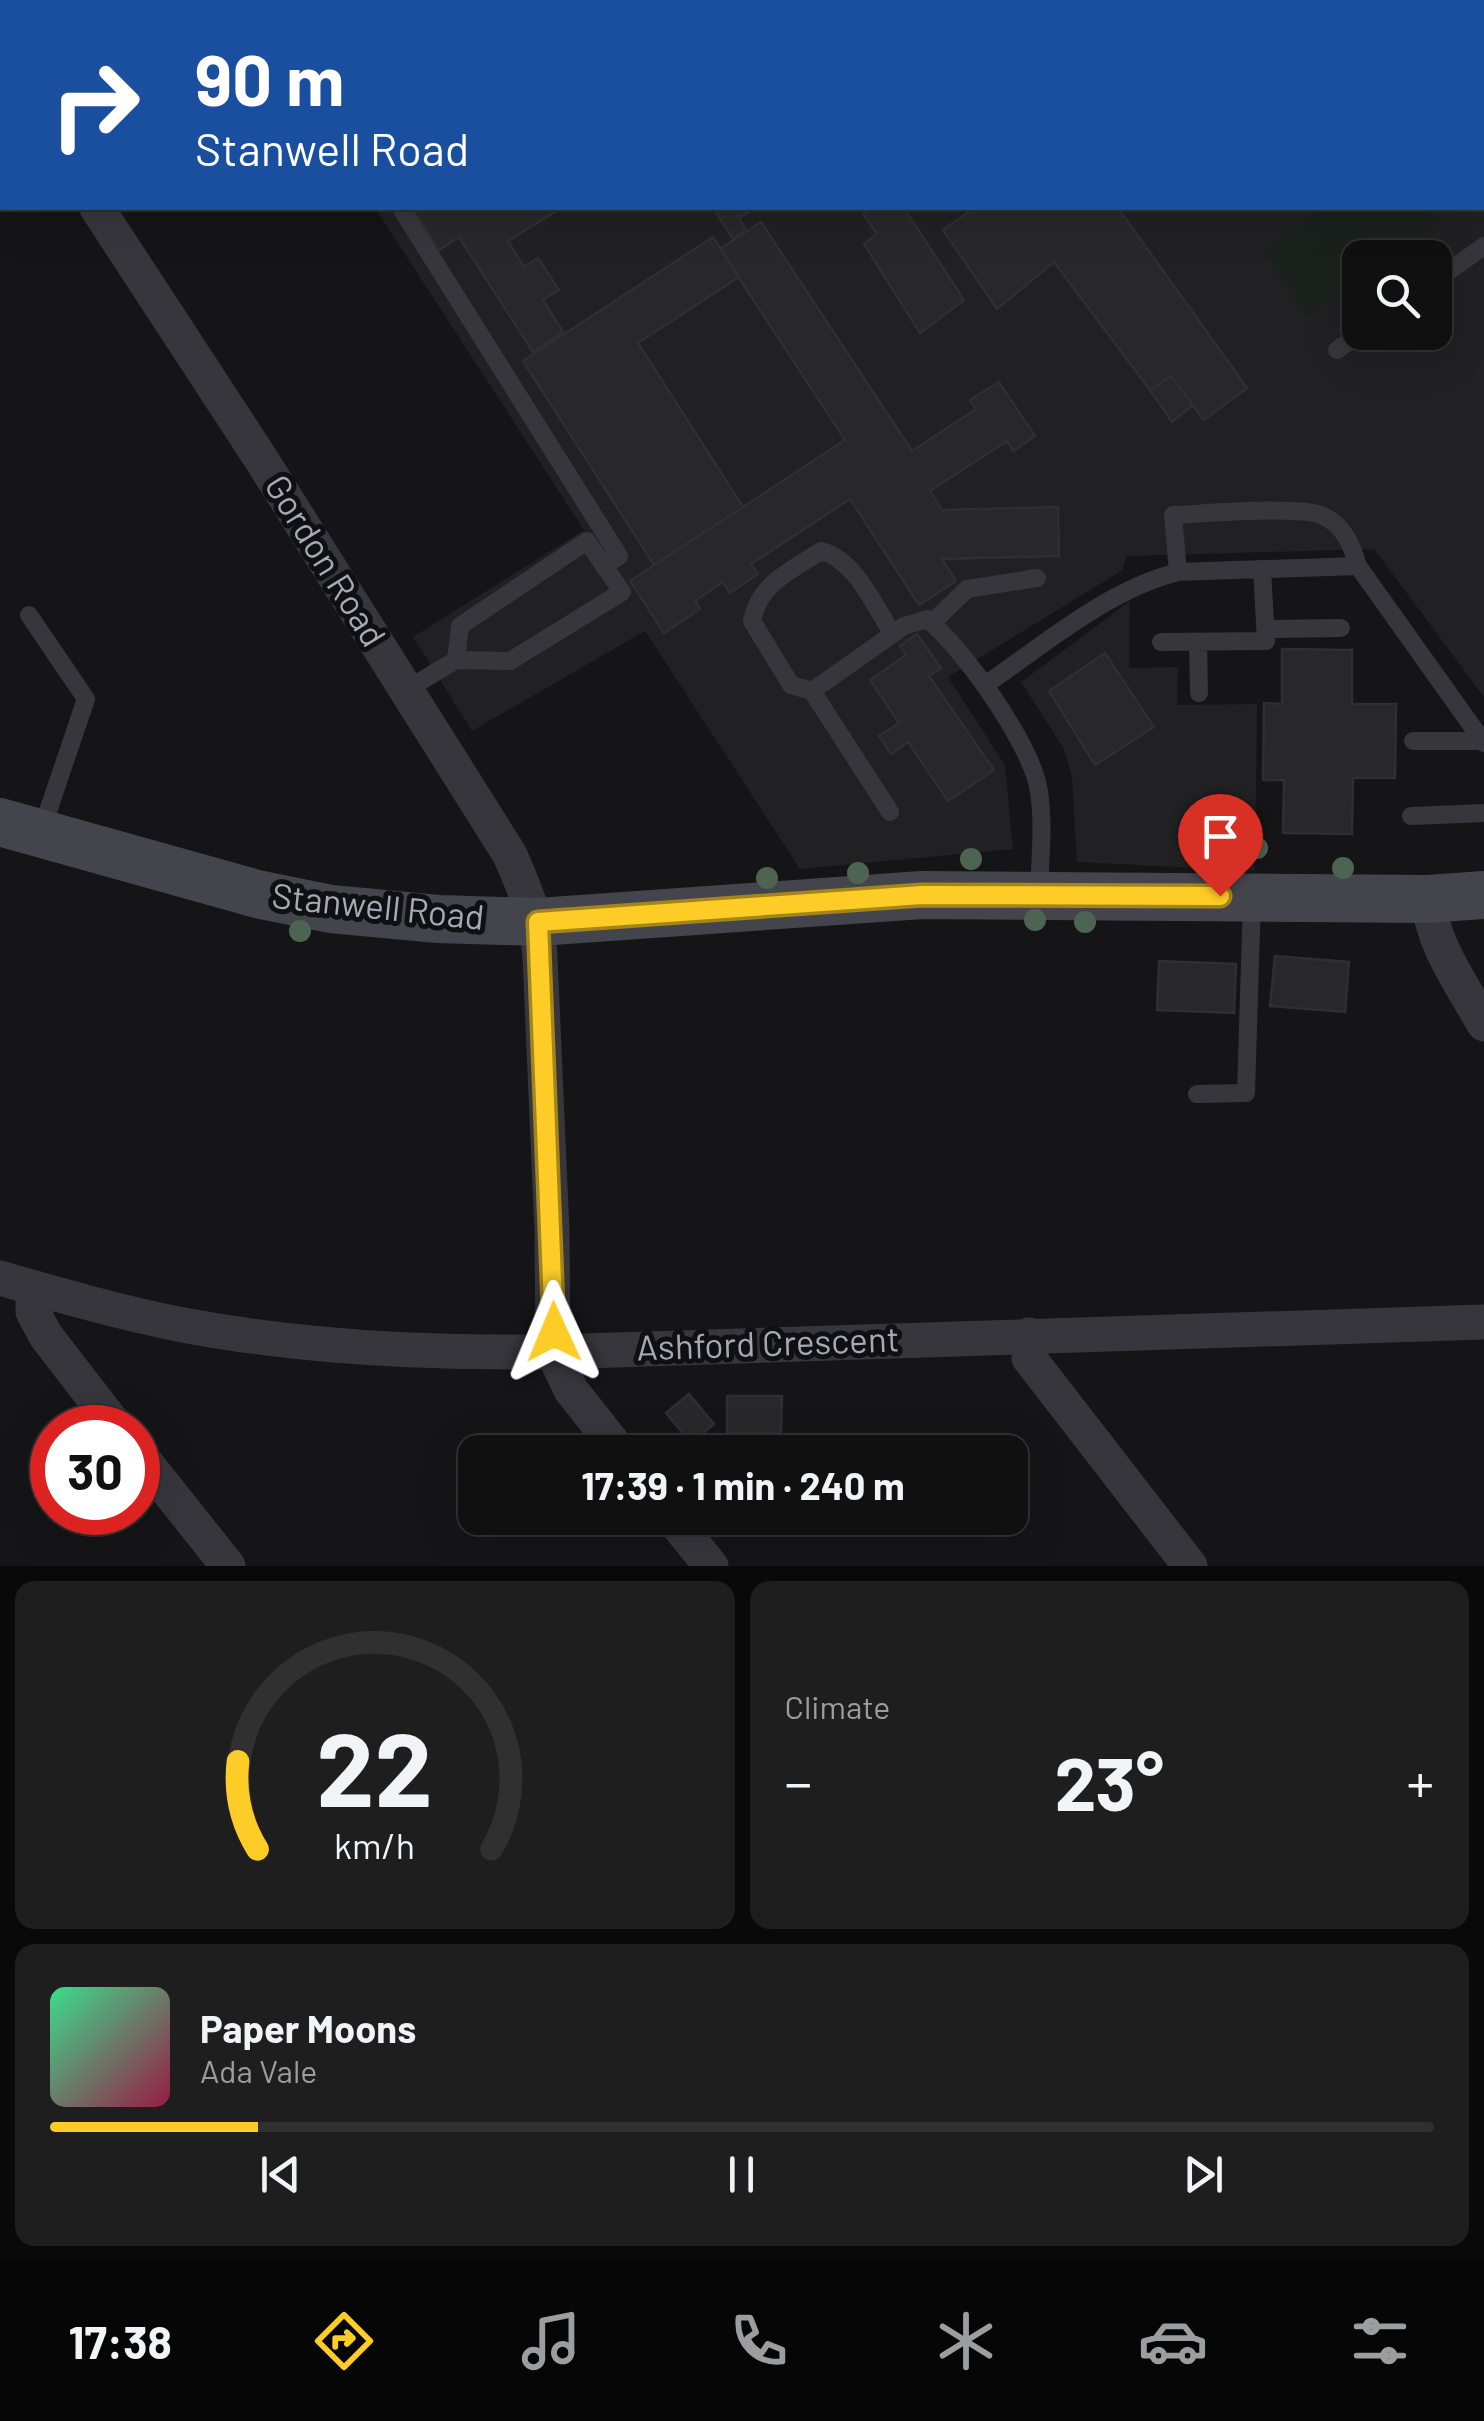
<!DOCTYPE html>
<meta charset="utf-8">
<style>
:root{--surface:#101011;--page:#1e1e1f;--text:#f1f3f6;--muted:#9c9d9f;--line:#303031;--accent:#fdcc26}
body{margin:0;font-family:Barlow,sans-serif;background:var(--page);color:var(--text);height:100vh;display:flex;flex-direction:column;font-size:38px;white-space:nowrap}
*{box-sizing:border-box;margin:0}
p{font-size:32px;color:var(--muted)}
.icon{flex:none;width:55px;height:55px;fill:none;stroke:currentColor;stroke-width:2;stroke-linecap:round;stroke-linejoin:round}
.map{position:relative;height:1566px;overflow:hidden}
.panel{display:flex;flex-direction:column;gap:15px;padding:15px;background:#090909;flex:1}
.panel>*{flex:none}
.hud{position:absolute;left:0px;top:0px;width:1485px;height:210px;box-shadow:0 10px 40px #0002,0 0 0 2px var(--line);background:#1a4fa0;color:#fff;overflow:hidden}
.fabs{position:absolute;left:1342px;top:240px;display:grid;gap:20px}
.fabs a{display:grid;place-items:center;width:110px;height:110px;border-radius:20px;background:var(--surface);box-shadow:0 10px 40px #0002,0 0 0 2px var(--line);font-size:50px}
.speed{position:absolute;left:30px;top:1405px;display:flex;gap:20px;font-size:50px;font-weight:700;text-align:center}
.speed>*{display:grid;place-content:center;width:130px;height:130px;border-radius:50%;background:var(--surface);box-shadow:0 10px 40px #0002,0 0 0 2px var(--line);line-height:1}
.speed .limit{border:15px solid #d22;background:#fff;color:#111}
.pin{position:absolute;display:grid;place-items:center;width:85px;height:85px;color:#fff;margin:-102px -42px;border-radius:50% 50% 50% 0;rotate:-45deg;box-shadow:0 0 10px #0007}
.pin .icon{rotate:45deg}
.me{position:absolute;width:110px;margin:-55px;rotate:359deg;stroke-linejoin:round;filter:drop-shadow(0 0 8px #0008)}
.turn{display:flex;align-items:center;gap:35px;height:210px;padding:0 30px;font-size:45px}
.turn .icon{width:130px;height:130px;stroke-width:2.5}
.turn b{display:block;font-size:70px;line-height:85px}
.big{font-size:75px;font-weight:700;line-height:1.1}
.panel .widget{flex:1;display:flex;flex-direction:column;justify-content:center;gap:15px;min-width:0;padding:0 35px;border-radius:20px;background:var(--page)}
.panel .dial{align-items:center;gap:0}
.dial svg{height:260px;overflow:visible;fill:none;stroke:var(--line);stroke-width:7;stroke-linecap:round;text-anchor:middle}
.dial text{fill:var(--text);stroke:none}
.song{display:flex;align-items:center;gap:30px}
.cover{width:120px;height:120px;border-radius:15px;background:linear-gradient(135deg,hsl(150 70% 55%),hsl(340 70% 35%))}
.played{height:10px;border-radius:5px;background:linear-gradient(90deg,var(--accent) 15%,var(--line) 15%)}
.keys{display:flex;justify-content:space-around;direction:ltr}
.heat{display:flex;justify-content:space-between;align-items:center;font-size:55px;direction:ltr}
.panel .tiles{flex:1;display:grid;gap:15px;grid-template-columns:1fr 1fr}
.widget:last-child{grid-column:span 2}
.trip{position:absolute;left:458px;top:1435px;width:570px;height:100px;border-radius:20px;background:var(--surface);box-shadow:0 10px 40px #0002,0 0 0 2px var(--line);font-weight:700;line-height:100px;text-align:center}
.dock{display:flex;height:160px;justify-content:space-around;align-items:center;background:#060607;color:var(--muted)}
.dock .icon{width:70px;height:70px}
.dock .selected{color:var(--accent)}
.dock b{font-size:45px;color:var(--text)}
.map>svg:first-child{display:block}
.built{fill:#212124;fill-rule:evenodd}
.green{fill:#1b221d}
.building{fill:#28282b;stroke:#2f2f33;stroke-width:2.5}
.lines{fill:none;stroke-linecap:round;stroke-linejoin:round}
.lane{stroke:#36363c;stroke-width:18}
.street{stroke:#36363c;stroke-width:35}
.secondary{stroke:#44454c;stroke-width:48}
.tree{fill:#4e6452}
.route-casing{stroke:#a48519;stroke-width:25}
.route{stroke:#fdcc26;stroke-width:18}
.labels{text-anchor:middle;stroke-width:10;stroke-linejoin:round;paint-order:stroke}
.street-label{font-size:35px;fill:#a6aab8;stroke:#101012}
</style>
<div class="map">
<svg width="1484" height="1566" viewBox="0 0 1484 1566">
<rect width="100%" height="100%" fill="#151517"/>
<path class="built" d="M241,0h1243v697l-110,-148 -248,7 -3,14 -175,107 57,88 8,84 -213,20 -155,-238 -173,100 -59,-94 171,-107 -209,-322h1107v-206zM1360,258h75v74h-75z
M1130,601l-1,67 49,-1 -1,38 80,-1 -2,167 -178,-9 -5,-85 -8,-28 -43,-67z"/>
<path class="green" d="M241,0h516l-4,2z
M1325,208h99l13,18 -45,31 -32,1v22l-53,37 -45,-66z"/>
<path class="building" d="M416,208h145l-53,33 16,26 14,-9 21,32 -16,10 20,32 -30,20 -74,-115 -20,13 -26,-40z
M713,208h42l-16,10 7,12 -13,9z
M872,208h32l60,92 -44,33 -56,-89 13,-10 -14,-20z
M974,208h144l129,180 -43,32 -33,-44 -21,14 -96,-128 -57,47 -54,-79z
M761,222l151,229 64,-42 -6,-9 29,-18 36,54 -22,15 -6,-10 -77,50 12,19 116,-3 1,49 -117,3 14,22 -37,24 -69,-106 -99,65 7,10 -28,19 -7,-11 -28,19 5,8 -36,24 -34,-52 215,-141 -125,-191z
M713,237l26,40 -101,66 105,164 -89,58 -131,-204z
M1171,376l22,29 -21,17 -22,-32z
M917,634l24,34 -12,8 65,94 -46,31 -40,-59 -17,12 -12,-18 20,-13 -29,-43 36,-25 -6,-9z
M1282,649l70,1v54h44l-1,74h-42l-1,56 -69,-1 1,-53h-21l1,-77 18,1z
M1105,653l49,74 -59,38 -46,-74z
M1275,956l74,6 -4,50 -75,-6z
M1159,961l77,3 -2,49 -77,-3z
M689,1394l25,30 -23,19 -25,-30z
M727,1396h55l-1,37h-54z"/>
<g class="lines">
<path class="lane" d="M402,210l217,346 -15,10
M1435,281l49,-35
M1337,350l25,-18
M1178,572l-5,-57c30,-1 127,-10 150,1 21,9 29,30 35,50
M29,615l57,84 -44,130
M932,623l35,-34 70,-11
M1267,629l74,-1
M1161,642l105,-1 -4,-72
M1198,642l1,51
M985,685c60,-41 122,-95 193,-113l180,-6 126,177
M406,690l50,-30 54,1 112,-69 -35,-51 -127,85 -4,34
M812,691l-21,-6 -39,-64c7,-38 39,-50 69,-70 35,9 53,55 72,83
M1413,741h69
M890,812l-78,-121 92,-65 23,-7c36,29 106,127 112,173 5,32 1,68 0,101
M1411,816l73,-3
M1197,1094l49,-1 6,-195"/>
<path class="street" d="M0,57l2,4
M0,99l2,-2
M97,208l164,251 249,396c15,35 28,64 30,102l12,274 1,121 18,38 49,62
M1428,899c5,47 33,84 56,125
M0,1278c59,17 118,34 178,46 123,24 250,29 375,28l931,-30
M33,1288v24l13,24 71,92
M1029,1335v23l161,208
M138,1453l90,113
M672,1518l39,48"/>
<path class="secondary" d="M0,822l257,72 74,15 107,10 100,3 384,-27 506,4 56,-4"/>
</g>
<g class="tree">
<circle cx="1257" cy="848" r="11"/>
<circle cx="971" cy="859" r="11"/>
<circle cx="1343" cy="868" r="11"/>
<circle cx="858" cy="873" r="11"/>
<circle cx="767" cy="878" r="11"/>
<circle cx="1035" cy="920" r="11"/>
<circle cx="1085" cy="922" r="11"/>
<circle cx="300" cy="931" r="11"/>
</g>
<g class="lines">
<defs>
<path id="route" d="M554,1332l-16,-410 384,-27 298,1"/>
</defs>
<use href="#route" class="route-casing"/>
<use href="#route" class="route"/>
</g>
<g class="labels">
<g class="street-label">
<text transform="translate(325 561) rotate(58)" y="12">Gordon Road</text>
<text transform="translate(378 907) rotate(6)" y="12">Stanwell Road</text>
<text transform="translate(768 1344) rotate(-2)" y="12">Ashford Crescent</text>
</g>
</g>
</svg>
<div class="fabs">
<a><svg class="icon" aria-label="search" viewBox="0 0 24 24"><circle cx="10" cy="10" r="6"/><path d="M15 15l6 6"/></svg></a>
</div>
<div class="speed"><div class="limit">30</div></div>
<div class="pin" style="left:1220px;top:896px;background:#d93025"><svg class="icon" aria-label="arrive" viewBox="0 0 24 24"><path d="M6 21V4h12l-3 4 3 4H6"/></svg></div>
<svg class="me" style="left:554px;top:1332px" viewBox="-20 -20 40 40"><path d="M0-17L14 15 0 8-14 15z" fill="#fdcc26" stroke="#fff" stroke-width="4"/></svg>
<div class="trip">17:39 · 1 min · 240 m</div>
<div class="hud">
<div class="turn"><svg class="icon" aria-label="right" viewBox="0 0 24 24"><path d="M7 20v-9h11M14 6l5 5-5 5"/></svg><div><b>90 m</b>Stanwell Road</div></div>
</div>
</div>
<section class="panel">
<div class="tiles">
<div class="widget dial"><svg viewBox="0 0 100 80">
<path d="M14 69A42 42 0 1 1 86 69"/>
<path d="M14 69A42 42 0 0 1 8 42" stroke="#fdcc26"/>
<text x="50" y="56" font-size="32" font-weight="700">22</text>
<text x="50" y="72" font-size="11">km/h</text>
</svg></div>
<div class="widget"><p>Climate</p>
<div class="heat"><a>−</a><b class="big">23°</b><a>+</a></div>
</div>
<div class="widget">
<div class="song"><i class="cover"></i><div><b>Paper Moons</b><p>Ada Vale</p></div></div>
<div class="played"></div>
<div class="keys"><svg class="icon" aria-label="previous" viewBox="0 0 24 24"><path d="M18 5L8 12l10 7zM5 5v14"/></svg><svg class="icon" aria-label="pause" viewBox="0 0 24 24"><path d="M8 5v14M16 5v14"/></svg><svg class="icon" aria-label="next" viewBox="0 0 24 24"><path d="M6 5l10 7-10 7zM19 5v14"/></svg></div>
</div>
</div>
</section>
<nav class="dock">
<b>17:38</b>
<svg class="icon selected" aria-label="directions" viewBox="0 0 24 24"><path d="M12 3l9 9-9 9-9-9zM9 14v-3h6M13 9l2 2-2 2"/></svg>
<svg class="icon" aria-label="music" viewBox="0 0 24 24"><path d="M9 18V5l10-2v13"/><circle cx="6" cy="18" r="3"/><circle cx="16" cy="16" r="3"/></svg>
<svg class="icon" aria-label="phone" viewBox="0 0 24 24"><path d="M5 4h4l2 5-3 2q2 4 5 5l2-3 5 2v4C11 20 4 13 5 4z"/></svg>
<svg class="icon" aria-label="climate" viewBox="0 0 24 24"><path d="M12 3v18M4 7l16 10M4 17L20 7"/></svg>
<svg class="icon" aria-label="car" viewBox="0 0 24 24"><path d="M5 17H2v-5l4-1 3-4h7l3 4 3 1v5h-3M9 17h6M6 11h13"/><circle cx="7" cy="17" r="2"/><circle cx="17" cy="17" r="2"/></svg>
<svg class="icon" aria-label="filters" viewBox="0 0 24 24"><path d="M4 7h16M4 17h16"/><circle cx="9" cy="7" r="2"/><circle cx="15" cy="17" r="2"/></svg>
</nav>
